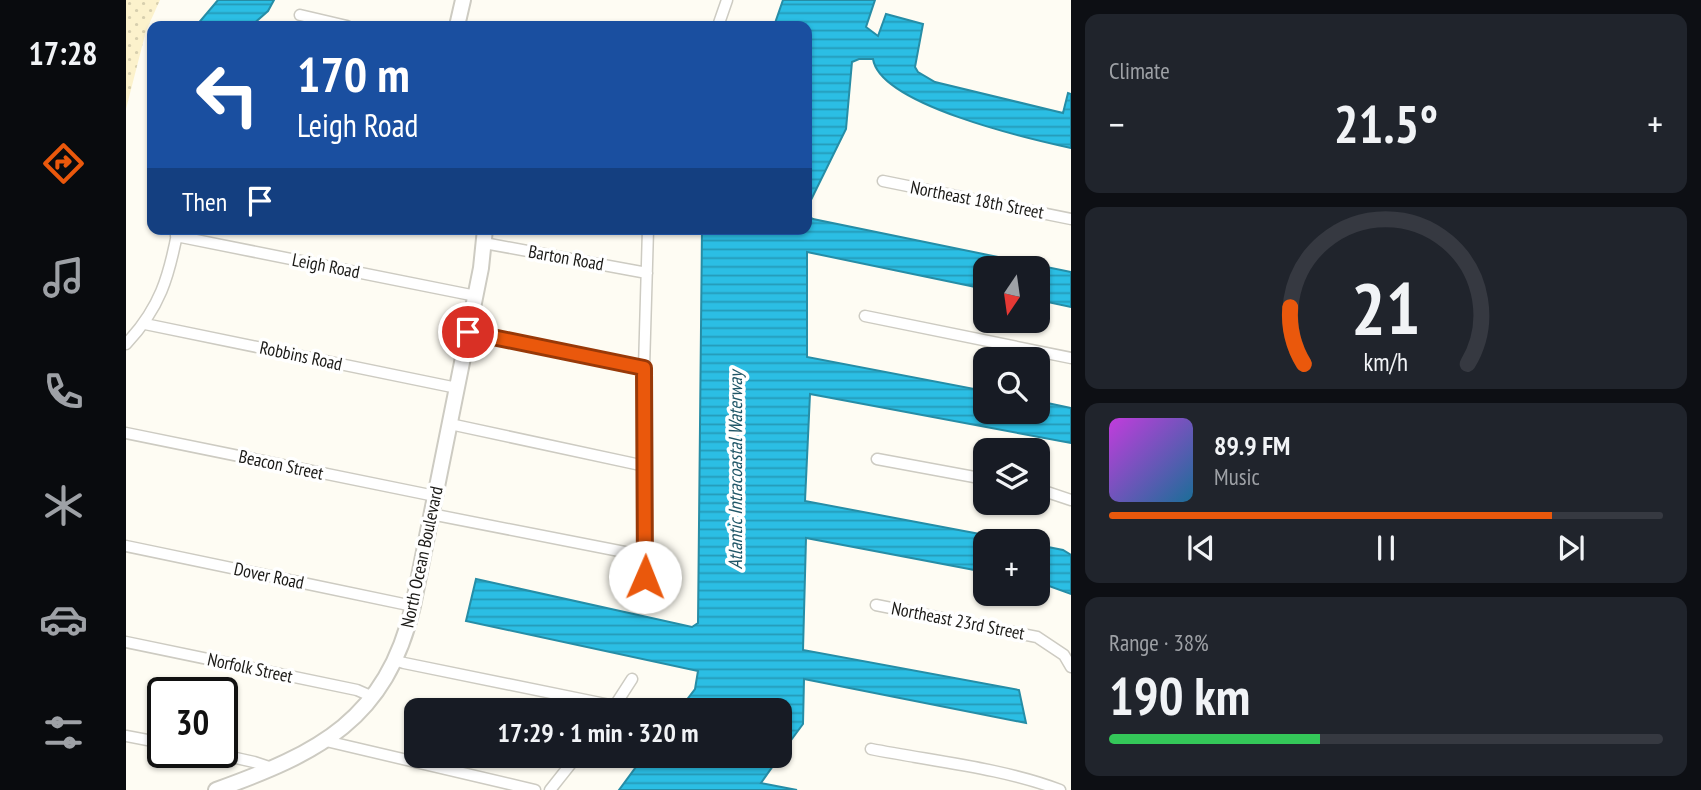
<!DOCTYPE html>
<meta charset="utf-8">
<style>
:root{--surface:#171b24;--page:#20242c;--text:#f1f3f6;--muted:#9ea1a6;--line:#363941;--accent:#ea580c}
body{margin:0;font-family:"PT Sans Narrow",sans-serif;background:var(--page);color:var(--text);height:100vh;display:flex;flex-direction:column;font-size:26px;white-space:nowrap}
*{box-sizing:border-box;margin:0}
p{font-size:23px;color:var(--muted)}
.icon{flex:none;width:38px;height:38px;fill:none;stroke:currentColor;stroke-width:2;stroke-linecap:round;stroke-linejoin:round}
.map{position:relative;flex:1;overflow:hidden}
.details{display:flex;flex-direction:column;gap:14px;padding:14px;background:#0d0f14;width:630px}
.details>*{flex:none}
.guide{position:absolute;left:21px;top:21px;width:665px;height:214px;border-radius:14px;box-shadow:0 2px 5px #0004;background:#1a4fa0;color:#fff;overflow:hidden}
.needle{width:46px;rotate:193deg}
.buttons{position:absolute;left:847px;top:256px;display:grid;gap:14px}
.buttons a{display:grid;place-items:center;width:77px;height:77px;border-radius:14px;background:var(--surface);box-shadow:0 2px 5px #0004;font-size:35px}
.speed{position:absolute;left:21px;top:677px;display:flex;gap:14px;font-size:35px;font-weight:700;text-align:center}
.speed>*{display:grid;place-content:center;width:91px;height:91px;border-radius:50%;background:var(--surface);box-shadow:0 2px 5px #0004;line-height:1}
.speed .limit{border:4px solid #111;border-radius:10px;background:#fff;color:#111}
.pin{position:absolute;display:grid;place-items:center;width:60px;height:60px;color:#fff;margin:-30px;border:4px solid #fff;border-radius:50%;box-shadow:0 2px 7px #0007}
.me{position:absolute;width:77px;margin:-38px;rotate:1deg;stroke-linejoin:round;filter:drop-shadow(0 0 5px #0008)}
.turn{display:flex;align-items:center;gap:24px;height:147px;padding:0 35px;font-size:32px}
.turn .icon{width:91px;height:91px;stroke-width:2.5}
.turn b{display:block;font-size:49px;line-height:60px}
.then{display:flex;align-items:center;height:66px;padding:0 35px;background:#0003;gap:14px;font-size:26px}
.big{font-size:52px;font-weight:700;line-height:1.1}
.details .widget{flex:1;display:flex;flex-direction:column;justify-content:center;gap:10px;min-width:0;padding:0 24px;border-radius:14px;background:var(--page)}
.details .dial{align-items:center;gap:0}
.dial svg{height:182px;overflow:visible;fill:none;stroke:var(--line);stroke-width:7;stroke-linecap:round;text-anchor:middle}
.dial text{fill:var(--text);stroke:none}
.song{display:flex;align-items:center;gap:21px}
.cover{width:84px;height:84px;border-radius:10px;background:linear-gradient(135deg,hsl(290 70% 55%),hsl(200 70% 35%))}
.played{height:7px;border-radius:4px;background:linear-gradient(90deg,var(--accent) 80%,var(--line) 80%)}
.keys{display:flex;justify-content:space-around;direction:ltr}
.heat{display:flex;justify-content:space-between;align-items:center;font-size:38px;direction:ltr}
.charge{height:10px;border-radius:5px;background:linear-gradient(90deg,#34c759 38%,var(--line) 0)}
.trip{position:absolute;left:278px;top:698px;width:388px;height:70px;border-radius:14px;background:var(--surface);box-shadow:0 2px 5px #0004;font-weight:700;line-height:70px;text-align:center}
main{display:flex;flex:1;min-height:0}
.tabs{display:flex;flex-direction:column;width:126px;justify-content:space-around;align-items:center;background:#090b0e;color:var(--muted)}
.tabs .icon{width:49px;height:49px}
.tabs .selected{color:var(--accent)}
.tabs b{font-size:32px;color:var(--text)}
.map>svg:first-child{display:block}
.sand{fill:url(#sand-dots)}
.water{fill:url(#water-rules);stroke:#268da6;stroke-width:2}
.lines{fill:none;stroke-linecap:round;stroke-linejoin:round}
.minor-casing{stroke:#cdcbc2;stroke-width:13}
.secondary-casing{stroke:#cdcbc2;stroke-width:18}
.minor{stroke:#fff;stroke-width:10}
.secondary{stroke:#fff;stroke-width:14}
.route-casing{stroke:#983908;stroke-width:18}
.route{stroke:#ea580c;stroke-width:12}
.labels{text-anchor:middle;stroke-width:7;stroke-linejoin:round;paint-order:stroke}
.street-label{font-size:18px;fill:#1b1a17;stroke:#fff}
.water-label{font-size:19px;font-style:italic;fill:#1f5667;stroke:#fff}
</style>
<main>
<nav class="tabs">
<b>17:28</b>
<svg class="icon selected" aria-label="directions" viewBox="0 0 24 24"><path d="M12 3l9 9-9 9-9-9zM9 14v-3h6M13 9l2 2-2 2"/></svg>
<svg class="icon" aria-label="music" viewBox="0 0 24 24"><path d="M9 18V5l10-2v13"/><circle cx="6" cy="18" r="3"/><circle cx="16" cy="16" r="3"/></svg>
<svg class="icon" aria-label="phone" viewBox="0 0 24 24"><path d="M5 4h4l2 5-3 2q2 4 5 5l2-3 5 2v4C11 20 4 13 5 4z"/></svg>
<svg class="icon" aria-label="climate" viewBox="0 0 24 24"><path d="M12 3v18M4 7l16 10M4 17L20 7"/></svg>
<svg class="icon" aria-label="car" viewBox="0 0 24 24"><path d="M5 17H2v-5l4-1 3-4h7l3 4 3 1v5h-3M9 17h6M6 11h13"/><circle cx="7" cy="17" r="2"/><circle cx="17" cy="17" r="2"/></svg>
<svg class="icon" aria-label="filters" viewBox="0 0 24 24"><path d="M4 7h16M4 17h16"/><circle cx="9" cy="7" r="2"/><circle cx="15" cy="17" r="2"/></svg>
</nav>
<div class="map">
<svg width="945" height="790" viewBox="0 0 945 790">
<defs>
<pattern id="sand-dots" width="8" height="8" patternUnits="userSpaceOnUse" patternTransform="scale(1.75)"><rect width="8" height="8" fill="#fcf2cc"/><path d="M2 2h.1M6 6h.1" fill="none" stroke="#d7cfae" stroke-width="1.8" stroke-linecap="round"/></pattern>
<pattern id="water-rules" width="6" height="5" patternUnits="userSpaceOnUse" patternTransform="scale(1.75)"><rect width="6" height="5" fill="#2bbee4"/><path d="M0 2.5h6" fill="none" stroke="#249ab8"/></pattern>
</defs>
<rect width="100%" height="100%" fill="#fefcf3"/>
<path class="sand" d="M0,0h34l-14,31 -20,78z"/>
<path class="water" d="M92,0h56l-6,11 -17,15h-55z
M657,0h92l-9,27 12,9 8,-22 37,10 -8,43 3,5 17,10 128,31 5,-20 3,1v54c-41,-9 -191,-43 -198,-89h-14l-7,3 -6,67 -39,79v-182h-33z
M681,211v4l6,4 258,53v35l-33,-7v-32h-53v21l-178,-37v105l178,34v20h53v-10l33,7v35l-261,-49 -5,107 212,40h-32v31l-179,-34 -3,112 216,40 7,33 -222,-44 -1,45 -23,31v-45h-101l16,-21 3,-18 -232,-50 10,-42 216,48 6,-4 4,-394h105z
M912,545l25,5 8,5v39l-33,-12z
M518,756h136l-19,27 36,7h-178z"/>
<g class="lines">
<defs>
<path id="minor" d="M174,15l47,11
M592,26l9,-26
M757,181l188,38
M50,236l300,60
M358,243l163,30
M739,316l206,42
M19,324l312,64
M342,332l176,36
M0,344c34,-36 43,-67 52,-115
M324,424l195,42
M0,433l309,63
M751,459l108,20
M912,489l33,11
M305,514l214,42
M0,546l287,60
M519,577l-1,-209 4,-139
M750,605l161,32 27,18 7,12
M0,642l231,48 16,7
M269,660l9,3 211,43
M486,710l20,-31
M0,736l37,7
M200,741l209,49
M745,749c60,12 132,19 189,41
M83,752l45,10 18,6
M424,790l27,-34"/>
<path id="secondary" d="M331,26l6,-26
M90,790c103,-37 170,-70 197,-184l68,-338 4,-39"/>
</defs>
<use href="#minor" class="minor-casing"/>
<use href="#secondary" class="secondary-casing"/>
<use href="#minor" class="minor"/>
<use href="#secondary" class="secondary"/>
</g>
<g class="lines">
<defs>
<path id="route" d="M342,332l176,36 1,209"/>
</defs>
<use href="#route" class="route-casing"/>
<use href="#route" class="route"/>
</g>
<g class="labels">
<g class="street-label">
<text transform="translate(851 200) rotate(11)" y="6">Northeast 18th Street</text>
<text transform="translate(440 258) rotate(10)" y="6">Barton Road</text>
<text transform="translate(200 266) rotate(11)" y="6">Leigh Road</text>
<text transform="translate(175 356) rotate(12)" y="6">Robbins Road</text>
<text transform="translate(155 465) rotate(12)" y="6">Beacon Street</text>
<text transform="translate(296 557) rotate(-78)" y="6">North Ocean Boulevard</text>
<text transform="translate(143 576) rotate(12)" y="6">Dover Road</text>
<text transform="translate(832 621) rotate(11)" y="6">Northeast 23rd Street</text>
<text transform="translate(124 668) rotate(12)" y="6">Norfolk Street</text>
</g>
<g class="water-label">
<text transform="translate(609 470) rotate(-90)" y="7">Atlantic Intracoastal Waterway</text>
</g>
</g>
</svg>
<div class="buttons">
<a><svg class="needle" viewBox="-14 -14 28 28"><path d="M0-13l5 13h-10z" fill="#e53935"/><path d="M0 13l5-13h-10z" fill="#9ea1a6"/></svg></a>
<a><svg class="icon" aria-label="search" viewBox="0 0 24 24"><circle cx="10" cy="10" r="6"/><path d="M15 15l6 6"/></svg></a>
<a><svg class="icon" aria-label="layers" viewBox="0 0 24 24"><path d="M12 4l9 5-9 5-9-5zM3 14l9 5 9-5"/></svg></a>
<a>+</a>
</div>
<div class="speed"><div class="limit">30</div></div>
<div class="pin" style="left:342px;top:332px;background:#d93025"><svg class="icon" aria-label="arrive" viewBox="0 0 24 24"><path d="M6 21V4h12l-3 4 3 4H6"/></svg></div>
<svg class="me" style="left:519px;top:577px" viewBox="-20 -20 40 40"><circle r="19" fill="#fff"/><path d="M0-13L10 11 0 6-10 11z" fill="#ea580c"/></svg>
<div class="trip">17:29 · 1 min · 320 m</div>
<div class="guide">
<div class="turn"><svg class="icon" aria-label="left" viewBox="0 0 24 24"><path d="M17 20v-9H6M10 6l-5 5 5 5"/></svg><div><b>170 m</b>Leigh Road</div></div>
<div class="then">Then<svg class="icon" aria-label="arrive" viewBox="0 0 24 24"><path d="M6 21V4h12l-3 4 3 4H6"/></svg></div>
</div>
</div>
<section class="details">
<div class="widget"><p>Climate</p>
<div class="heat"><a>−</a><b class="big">21.5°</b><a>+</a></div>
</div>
<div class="widget dial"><svg viewBox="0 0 100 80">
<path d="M14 69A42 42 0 1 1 86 69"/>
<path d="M14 69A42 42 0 0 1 8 44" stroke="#ea580c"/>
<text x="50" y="56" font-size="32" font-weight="700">21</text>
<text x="50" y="72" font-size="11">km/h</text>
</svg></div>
<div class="widget">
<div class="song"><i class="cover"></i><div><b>89.9 FM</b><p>Music</p></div></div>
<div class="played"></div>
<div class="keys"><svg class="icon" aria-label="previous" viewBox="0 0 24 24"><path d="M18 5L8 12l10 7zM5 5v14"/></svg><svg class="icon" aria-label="pause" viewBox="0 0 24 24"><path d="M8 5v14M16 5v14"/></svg><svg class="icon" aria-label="next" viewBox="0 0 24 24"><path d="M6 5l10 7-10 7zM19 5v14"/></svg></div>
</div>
<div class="widget"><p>Range · 38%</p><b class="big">190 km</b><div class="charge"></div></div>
</section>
</main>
